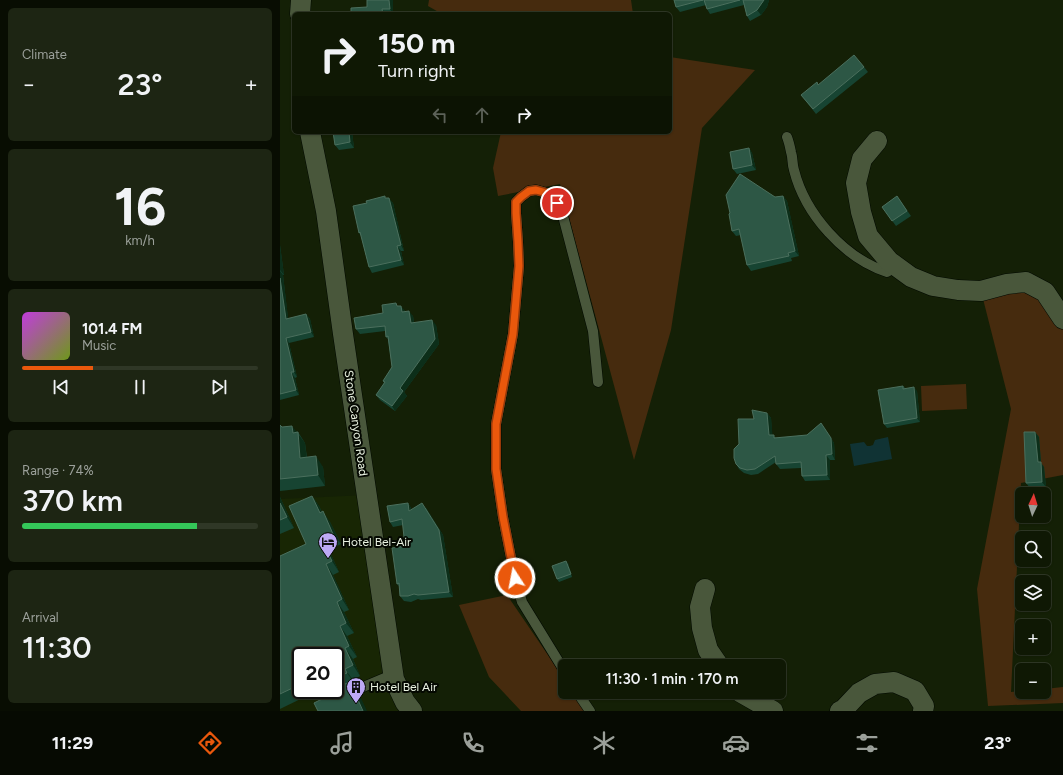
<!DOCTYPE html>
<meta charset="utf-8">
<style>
:root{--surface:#0f1804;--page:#1d2513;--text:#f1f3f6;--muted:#9ba09a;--line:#2f3726;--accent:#ea580c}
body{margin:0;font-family:Figtree,sans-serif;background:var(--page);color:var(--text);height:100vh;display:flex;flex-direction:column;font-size:15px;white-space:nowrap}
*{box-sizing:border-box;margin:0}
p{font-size:13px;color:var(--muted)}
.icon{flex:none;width:22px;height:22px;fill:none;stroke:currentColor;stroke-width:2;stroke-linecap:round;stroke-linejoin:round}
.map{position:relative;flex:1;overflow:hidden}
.panel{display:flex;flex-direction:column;gap:8px;padding:8px;background:#080d02;width:280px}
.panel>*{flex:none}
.hud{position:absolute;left:12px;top:12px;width:380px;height:122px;border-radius:6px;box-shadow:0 1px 3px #0004,0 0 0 1px var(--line);background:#0f1804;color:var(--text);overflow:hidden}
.needle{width:26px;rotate:4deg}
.tools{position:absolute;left:735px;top:487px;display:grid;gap:8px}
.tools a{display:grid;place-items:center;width:36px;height:36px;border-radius:6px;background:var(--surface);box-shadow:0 1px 3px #0004,0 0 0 1px var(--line);font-size:20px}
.speed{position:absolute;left:12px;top:647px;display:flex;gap:8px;font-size:20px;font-weight:700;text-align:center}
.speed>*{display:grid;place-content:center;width:52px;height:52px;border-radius:50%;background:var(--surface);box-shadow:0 1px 3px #0004,0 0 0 1px var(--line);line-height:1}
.speed .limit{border:2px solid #111;border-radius:6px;background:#fff;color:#111}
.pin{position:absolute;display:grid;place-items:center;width:34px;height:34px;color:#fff;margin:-17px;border:2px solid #fff;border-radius:50%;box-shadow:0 1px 4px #0007}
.me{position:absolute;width:44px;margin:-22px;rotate:349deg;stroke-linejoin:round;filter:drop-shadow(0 0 3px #0008)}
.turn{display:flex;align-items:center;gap:14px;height:84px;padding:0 20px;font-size:18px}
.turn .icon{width:52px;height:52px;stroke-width:2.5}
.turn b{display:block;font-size:28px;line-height:34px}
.lanes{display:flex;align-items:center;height:38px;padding:0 20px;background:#0003;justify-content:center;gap:20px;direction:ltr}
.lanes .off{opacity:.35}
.big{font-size:30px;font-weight:600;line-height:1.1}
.panel .tile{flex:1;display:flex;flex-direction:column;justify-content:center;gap:6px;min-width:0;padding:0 14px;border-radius:6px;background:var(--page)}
.panel .dial{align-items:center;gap:0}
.dial b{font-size:52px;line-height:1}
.song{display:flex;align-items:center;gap:12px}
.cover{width:48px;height:48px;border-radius:6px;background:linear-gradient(135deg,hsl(290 70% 55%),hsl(80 70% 35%))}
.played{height:4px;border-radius:2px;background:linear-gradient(90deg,var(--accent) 30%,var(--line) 30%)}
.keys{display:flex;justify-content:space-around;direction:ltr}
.heat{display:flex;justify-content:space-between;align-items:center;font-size:22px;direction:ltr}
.charge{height:6px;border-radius:3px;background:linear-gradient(90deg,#34c759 74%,var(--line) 0)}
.trip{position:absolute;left:278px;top:659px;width:228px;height:40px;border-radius:6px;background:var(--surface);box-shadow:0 1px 3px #0004,0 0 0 1px var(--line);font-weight:600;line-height:40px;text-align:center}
.menu{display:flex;height:64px;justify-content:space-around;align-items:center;background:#060a02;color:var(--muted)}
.menu .icon{width:28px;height:28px}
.menu .current{color:var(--accent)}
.menu b{font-size:18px;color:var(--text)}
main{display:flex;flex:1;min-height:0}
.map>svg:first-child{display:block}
.built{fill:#182604;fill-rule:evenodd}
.green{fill:#462b0e}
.water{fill:#103334}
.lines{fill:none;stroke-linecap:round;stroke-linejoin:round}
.lane-casing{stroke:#020900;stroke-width:11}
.street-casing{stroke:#020900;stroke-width:21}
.lane{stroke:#49573b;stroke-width:10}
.street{stroke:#49573b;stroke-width:20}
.wall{fill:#174432}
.shaded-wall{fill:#0c2e19}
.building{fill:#2d5745;stroke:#4b6f5d}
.route-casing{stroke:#983908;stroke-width:10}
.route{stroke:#ea580c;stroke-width:7}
.labels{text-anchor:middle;stroke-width:4;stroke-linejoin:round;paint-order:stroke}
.street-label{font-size:12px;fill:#e9f2e1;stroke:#040801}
.poi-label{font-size:12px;fill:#e9f2e1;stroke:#040801;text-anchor:start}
</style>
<main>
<section class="panel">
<div class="tile"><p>Climate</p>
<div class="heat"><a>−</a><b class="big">23°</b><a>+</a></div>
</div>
<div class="tile dial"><b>16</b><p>km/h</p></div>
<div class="tile">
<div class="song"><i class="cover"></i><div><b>101.4 FM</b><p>Music</p></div></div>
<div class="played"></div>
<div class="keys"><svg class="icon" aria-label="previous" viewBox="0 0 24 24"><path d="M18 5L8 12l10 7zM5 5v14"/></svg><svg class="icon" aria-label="pause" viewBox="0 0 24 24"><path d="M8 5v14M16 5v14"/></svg><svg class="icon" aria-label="next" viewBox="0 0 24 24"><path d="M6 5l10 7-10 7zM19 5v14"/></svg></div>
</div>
<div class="tile"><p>Range · 74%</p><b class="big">370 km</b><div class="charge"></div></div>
<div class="tile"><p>Arrival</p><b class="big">11:30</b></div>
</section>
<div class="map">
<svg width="783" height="711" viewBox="0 0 783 711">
<rect width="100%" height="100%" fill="#142006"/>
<path class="built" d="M87,495l27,184 18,32h-132v-212zM21,656h34v34h-34z"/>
<path class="green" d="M149,0h202l2,14h-191l-14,-8z
M390,57l85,13 -53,58 -31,202 -37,130 -74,-276 -62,12 -5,-28 8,-36h169z
M746,282l37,37v156l-42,8 -10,209 11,-1v1h22v-3l19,-2v16l-75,3 -11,-117 34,-180 -30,-118z
M686,384l1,25 -45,2 -1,-25z
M227,595l58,85v12h8l13,19h-65l-32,-34 -30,-72z"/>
<path class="water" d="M608,437l4,22 -38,7 -4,-22 14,-2 3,4h3l3,-1 2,-5z"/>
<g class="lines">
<defs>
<path id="lane" d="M507,137c2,5 3,10 4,15 2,6 1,12 3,18 11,44 50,88 93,102l10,-6
M285,672l-43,-70 -7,-24 -12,-61 -7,-48v-45l17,-90 6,-68 -1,-24 -2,-29v-11l5,-5 8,-6 7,-1 7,2 6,2 8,9 6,13 30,115 5,51
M297,692l13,19
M64,695l50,-21"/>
<path id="street" d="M20,14l1,-14
M30,132l16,79 17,123 51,345 11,23 7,9
M597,141l-15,18 -6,24 5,29 7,24 21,25 22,16 22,9 25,4 23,1 26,-7 19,-2 19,10 18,27
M425,589l-5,18 2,21 6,22 11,16
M460,692l33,19
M560,711l3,-1 16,-17 16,-9 19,-2 21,9 9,15 -1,5"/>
</defs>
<use href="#lane" class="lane-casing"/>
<use href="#street" class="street-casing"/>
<use href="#lane" class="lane"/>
<use href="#street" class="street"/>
</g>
<path class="wall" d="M113,0v14h-44l2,-1 16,-6z
M394,0h95l-2,7 -6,8 -11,6 -3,-5 -3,-11 -34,9 -3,-5 -1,-4 -26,7 -4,-5z
M584,67l4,5 -52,42 -15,-19 17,-10z
M53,132h19l2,16 -15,2 -4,-5z
M469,148l3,5 4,17 -19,4 -4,-5z
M503,196l4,5 12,55 -8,2 1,3 -41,10 -4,-6 -6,-30 -5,1 -4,-5 43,-34z
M617,196l14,20 -15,10 -14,-19z
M106,198l7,5 11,48h-3l3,14 -32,8 -3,-6 -8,-31 -2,-3z
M0,245l4,30h-1l5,44 18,-5 4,5 4,18 -25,6 8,34 -2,1 4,17 -19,5z
M119,306l6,5 8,5 1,7 22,2 3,19 -35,48 3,4 -12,15 -15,-11 -4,-5 8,-12 -1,-2 9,-14 -4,-28 -2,-2 -1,-6 -25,3 -4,-5 27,-16z
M623,386l2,2 12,3 3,31 -33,6 -3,-4z
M487,413l4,5 1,17 4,3 31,-3 14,-12 13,20 1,17h-5v20l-25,1 -3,-5 -1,-8 -21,1 -4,-5v-2l-18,12 -7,1 -7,-2 -5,-4 -3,-5 18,-45z
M0,425l2,2 16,5 7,11 2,14 16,10 2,19 -45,5z
M755,432l4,5 2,26 3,4 2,20 -16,1 -4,-5z
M32,496l7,10 3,6 8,10 11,22 -12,6 10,22 -6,3 16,35 -5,2 10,21 -7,3 10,21 -4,2 7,17 -7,4 2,4 -3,1 8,11 -20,-6 1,-4 -4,-5 -2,1v-26h-34v34h18l-39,19v-153l26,-12z
M0,497l14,31 -14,6z
M128,503l3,5 1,2 14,-2 17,27 10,62 -32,3 -3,-1 -7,3 -7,-1 -4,-5 -1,-10 -2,-2 8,-38 -2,-21 -10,2 -3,-5z
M288,563l4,14 -13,5 -2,-3z"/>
<path class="shaded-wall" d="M109,0h4v14l-3,-5z
M484,0h5l-2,7 -6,8 -4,-5z
M102,9l4,5h-3z
M69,132h3l2,16 -4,-6z
M469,148l3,5 4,17 -4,-5z
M503,196l4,5 12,55 -4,-5z
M109,198l4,5 11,48 -3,-6z
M0,245l4,30 -4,-5z
M117,246l4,5 3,14 -3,-5z
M0,271l3,4 6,50 -3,-6 -6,-41z
M121,306l4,5 1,6 -4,-5z
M129,311l4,5 2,12 -4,-5z
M26,314l4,5 4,18 -3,-5z
M152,320l4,5 3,19 -35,48 3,4 -12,15 -3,-5z
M6,338l3,5 8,34 -3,-5z
M11,372l4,6 4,17 -3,-5z
M634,387l3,4 3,31 -3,-4z
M487,413l4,5 2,22 -4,-5z
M541,423l13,20 1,17 -3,-6z
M12,426l13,17 3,26 -8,-11 -7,-25z
M755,432l4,5 2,26 3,4 2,20 -4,-5 -4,-20z
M546,455l4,5v20l-3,-5z
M36,456l7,11 2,19 -7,-11z
M32,496l7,10 8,18 -7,-11z
M0,497l14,31 -7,-11 -7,-14z
M128,503l3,5 2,8 -4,-5z
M146,508l17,27 10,62 -4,-5z
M43,511l7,11 11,22 -8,-10z
M41,539l8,11 10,22 -7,-11z
M286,561l2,2 4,14 -1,-3z
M46,564l7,11 16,35 -7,-11z
M57,602l7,10 10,21 -8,-10z
M60,626l7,10 10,21 -8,-11z
M65,648l8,11 7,17 -7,-11z
M65,669l8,11 2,4 -8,-11z
M70,682l10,14 7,15h-4z"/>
<path class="building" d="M87,0h22l1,9h-8l1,5h-34v-1h2v-5l16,-1z
M394,0h29l-27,7z
M424,0h36l-33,9z
M463,0h21l-7,10 -10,6z
M574,55l10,12 -51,42 -12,-14 16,-13 1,3z
M53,132h16l1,10 -15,3z
M469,148l3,17 -19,4 -3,-17z
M460,174l35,23 8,-1 12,55 -7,2 1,3 -42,9 -8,-36 -7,2 -3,-17 1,-1 -4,-18z
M105,196v2h4l12,47 -4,1 4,14 -32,7 -9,-35 -1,1 -6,-27 14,-3 -1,-2z
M617,196l10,15 -15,10 -10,-14z
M0,278l6,41 20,-5 5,18 -25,6 8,34h-3l5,18 -16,4z
M116,303l1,3h4l1,6 7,-1 2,12 21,-3 3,19 -35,49 3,3 -11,15 -16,-11 9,-13 -2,-1 9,-14 -4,-31 -2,1 -1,-11 -29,3 -2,-11 29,-5 -1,-8z
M623,386v3l11,-2 3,31 -33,6 -6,-34z
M472,410l15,3 2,22h5v3l33,-3 14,-12 10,15 1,16 -6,1 1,20 -25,1 -1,-14 -25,2 -1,-8 -20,13 -8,1 -7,-2 -4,-4 -2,-6v-9l5,-5 -1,-25h16z
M0,425l2,2 10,-1 1,7 5,-1 2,26 16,-2 2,19 -38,4z
M744,432h11l3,30h3l1,20 -16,1z
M32,496l8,17 3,-2 10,23 -12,5 11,22 -6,3 16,35 -5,3 9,21 -6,3 9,20 -4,2 8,17 -8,4 2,4 -12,5v-22h-34v28l-21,10v-138l26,-12 -17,-38z
M0,503l7,14 -7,3z
M128,503l1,8 13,-8 17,27 10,62 -31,3 -4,-1 -6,2h-8l-1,-13 -2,1 -5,-36 13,-2 -3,-27 -12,3 -3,-16z
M286,561l5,13 -14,5 -5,-13z
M70,682l13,29h-45l-4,-8 26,-13 -2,-3z"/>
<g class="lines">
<defs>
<path id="route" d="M235,578l-12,-61 -7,-48v-45l17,-90 6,-68 -1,-24 -2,-29v-11l5,-5 8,-6 7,-1 7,2 6,2 8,9"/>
</defs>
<use href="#route" class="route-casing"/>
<use href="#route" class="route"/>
</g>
<defs>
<symbol id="hotel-pin" viewBox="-11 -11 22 30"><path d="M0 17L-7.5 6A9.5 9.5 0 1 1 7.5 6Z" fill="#bda9f5" stroke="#040801"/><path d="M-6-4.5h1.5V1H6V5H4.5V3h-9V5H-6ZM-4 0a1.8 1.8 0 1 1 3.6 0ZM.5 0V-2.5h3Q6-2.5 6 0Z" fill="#111"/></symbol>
<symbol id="building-pin" viewBox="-11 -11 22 30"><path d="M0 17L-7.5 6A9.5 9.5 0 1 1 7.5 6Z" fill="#bda9f5" stroke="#040801"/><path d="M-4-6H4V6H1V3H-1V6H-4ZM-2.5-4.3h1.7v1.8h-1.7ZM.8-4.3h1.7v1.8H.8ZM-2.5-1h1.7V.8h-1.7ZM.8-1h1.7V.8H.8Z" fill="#111"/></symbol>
</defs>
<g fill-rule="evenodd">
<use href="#hotel-pin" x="37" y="531" width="22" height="30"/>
<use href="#building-pin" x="65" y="676" width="22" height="30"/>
</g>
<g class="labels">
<g class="street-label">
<text transform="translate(76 423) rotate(82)" y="4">Stone Canyon Road</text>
</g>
<g class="poi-label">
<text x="62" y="546">Hotel Bel-Air</text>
<text x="90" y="691">Hotel Bel Air</text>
</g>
</g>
</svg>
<div class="tools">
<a><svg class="needle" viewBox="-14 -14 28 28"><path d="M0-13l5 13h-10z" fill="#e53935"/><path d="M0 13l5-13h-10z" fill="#9ba09a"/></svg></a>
<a><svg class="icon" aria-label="search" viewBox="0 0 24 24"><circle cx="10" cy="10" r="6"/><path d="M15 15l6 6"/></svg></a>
<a><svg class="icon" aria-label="layers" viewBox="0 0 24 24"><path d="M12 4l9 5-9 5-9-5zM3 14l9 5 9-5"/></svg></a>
<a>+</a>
<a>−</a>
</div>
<div class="speed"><div class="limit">20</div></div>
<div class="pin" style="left:277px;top:203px;background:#d93025"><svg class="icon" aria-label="arrive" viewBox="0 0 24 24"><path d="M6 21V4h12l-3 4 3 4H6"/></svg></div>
<svg class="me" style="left:235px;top:578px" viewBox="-20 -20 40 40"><circle r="17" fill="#ea580c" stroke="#fff" stroke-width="3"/><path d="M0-11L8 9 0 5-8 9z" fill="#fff"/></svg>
<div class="trip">11:30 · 1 min · 170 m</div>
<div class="hud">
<div class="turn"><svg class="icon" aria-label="right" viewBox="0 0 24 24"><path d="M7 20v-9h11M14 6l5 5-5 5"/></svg><div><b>150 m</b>Turn right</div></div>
<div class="lanes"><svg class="icon off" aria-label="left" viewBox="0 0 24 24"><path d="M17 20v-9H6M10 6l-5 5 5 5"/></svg><svg class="icon off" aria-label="ahead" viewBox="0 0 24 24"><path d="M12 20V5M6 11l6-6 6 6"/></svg><svg class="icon" aria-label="right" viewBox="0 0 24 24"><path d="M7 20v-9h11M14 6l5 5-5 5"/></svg></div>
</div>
</div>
</main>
<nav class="menu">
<b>11:29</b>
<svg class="icon current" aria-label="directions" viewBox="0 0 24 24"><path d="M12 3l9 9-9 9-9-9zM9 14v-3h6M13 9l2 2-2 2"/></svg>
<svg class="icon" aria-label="music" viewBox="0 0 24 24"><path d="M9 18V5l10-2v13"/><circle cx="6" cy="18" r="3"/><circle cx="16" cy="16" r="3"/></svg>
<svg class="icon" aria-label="phone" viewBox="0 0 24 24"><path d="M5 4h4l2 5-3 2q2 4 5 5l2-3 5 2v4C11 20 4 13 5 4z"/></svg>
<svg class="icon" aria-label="climate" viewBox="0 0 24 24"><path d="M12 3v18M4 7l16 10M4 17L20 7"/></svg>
<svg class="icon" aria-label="car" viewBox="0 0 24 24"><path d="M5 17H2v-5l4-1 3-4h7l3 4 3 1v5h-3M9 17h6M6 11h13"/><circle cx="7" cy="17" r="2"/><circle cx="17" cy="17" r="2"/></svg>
<svg class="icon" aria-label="filters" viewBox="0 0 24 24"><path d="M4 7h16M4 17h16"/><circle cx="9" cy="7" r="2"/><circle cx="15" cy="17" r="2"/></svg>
<b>23°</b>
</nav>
